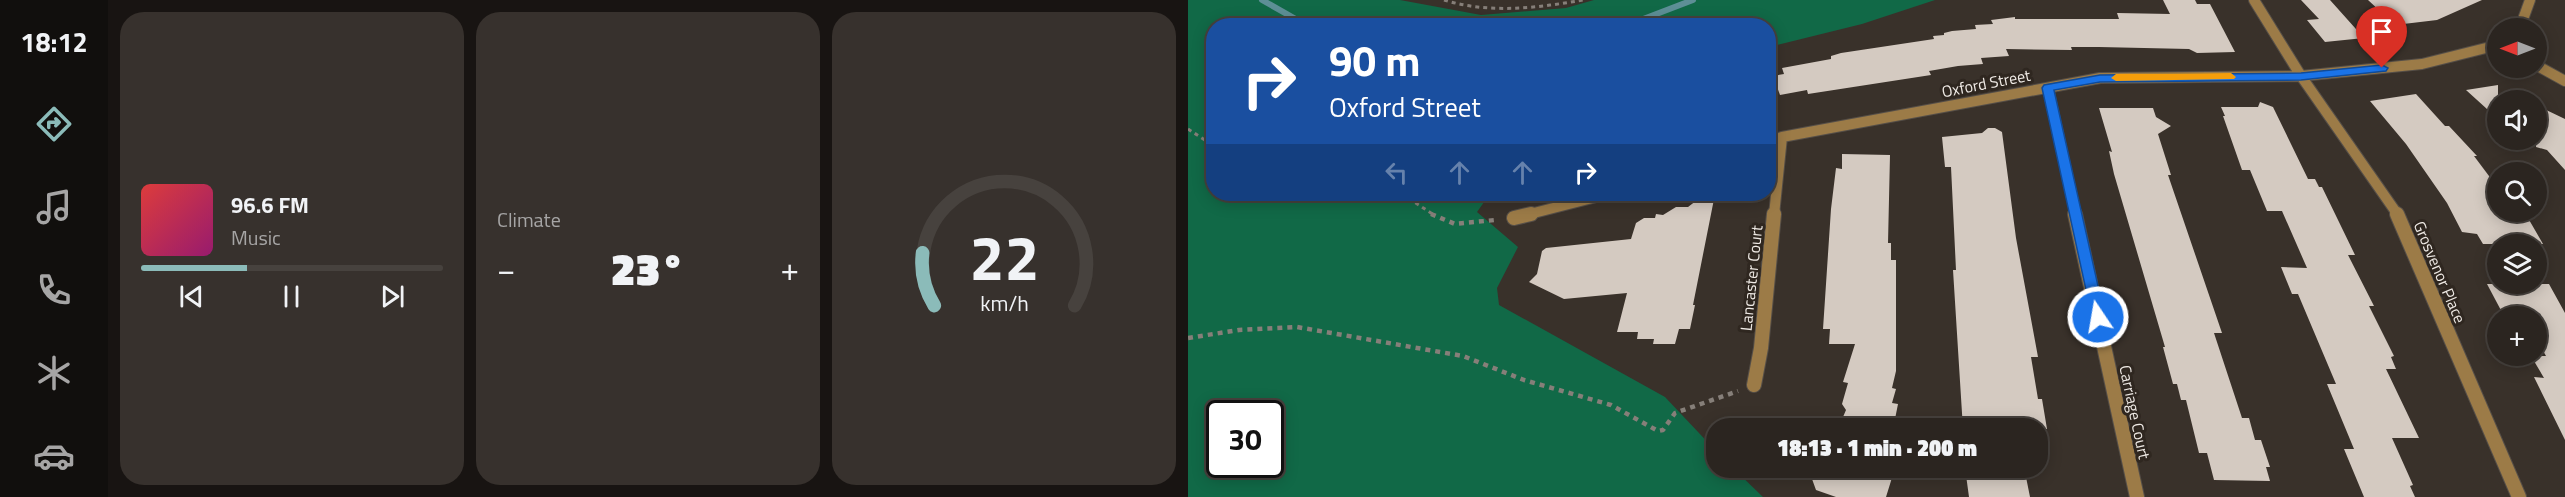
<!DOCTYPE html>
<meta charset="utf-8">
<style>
:root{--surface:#2b2520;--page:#37312d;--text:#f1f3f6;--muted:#a6a5a5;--line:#47423e;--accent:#8bbbb9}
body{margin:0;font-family:"Titillium Web",sans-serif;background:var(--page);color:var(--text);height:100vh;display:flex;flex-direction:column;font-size:22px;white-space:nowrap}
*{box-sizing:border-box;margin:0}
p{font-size:20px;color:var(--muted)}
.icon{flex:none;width:33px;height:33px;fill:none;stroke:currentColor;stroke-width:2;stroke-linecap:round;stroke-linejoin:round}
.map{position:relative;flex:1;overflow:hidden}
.drawer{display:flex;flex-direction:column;gap:12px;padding:12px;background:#181412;width:1080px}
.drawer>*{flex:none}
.top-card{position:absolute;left:18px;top:18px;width:570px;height:183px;border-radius:24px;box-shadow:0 3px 15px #0003,0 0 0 2px var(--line);background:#1a4fa0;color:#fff;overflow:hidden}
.needle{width:39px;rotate:270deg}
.controls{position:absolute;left:1299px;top:18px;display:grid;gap:12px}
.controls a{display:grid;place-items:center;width:60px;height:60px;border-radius:50%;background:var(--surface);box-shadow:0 3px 15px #0003,0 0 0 2px var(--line);font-size:30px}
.speed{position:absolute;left:18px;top:400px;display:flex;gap:12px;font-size:30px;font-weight:700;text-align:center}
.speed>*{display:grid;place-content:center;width:78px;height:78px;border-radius:50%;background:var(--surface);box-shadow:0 3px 15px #0003,0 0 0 2px var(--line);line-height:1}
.speed .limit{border:3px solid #111;border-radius:9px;background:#fff;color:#111}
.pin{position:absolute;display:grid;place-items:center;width:51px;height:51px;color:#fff;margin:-62px -26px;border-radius:50% 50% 50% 0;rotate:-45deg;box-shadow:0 0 6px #0007}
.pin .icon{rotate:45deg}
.me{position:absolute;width:66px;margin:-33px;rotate:348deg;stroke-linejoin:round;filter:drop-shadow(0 0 4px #0008)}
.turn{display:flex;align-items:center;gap:21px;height:126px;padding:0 24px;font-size:27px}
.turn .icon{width:78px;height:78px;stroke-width:2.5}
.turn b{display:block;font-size:42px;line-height:51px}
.lanes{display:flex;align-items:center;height:57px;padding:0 24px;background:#0003;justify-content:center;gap:30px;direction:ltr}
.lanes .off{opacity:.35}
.big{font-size:45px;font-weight:800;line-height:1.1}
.drawer .widget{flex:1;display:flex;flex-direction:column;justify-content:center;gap:9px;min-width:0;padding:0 21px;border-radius:24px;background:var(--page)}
.drawer .dial{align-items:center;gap:0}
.dial svg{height:156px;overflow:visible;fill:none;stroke:var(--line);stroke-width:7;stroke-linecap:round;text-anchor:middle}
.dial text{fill:var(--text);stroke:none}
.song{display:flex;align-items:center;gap:18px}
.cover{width:72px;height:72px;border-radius:9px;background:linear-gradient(135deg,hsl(0 70% 55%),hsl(320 70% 35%))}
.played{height:6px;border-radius:3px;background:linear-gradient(90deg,var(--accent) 35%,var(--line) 35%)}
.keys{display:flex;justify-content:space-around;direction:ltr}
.heat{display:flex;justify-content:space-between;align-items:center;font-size:33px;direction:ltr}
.drawer .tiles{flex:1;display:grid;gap:12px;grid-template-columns:repeat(3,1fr)}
.trip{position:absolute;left:518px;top:418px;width:342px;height:60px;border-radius:24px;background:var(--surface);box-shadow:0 3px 15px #0003,0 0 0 2px var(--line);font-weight:800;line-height:60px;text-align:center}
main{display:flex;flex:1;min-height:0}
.menu{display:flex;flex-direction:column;width:108px;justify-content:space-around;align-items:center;background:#110f0d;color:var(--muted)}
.menu .icon{width:42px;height:42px}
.menu .on{color:var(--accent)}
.menu b{font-size:27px;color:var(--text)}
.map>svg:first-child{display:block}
.forest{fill:#116947;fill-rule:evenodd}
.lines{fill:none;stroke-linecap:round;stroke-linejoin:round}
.stream{stroke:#5d8f96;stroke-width:6}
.building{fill:#d4cac1}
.minor-far1-casing{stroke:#564f48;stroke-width:12}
.minor-casing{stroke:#564f48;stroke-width:16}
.path-far1{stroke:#867f79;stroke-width:3;stroke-dasharray:4 4;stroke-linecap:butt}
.path{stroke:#867f79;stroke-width:4.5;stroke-dasharray:5 5;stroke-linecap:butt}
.minor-far1{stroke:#9c7b47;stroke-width:10}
.minor{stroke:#9c7b47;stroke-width:14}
.route{fill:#1a73e8;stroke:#114b97;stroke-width:1.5}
.slow{fill:#f59e0b}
.labels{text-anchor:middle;stroke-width:6;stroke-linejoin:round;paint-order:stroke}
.street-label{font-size:16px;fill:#efeae5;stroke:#2f2720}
</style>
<main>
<nav class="menu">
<b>18:12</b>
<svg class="icon on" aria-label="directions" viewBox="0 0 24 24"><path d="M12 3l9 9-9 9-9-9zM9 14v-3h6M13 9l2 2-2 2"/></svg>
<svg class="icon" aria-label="music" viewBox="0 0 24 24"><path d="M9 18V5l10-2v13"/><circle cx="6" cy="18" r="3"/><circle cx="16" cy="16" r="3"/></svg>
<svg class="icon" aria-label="phone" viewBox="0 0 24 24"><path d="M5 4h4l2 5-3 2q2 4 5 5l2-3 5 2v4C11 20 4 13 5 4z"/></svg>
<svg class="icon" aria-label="climate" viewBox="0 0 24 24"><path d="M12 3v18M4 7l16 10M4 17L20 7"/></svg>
<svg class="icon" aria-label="car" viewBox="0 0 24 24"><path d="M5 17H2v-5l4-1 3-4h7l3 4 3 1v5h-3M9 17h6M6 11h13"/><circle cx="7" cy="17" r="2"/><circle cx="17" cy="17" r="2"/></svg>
</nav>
<section class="drawer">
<div class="tiles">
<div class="widget">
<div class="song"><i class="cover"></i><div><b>96.6 FM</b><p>Music</p></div></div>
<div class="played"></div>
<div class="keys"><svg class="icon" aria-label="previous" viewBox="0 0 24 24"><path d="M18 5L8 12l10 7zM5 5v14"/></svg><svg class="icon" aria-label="pause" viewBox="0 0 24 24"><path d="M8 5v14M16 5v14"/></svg><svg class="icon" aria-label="next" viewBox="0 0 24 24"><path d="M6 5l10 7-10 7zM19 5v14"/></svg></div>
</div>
<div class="widget"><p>Climate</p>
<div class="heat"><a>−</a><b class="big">23°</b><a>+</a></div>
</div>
<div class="widget dial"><svg viewBox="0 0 100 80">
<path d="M14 69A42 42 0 1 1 86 69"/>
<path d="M14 69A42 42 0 0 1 8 42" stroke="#8bbbb9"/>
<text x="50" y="56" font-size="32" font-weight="700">22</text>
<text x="50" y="72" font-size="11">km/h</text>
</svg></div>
</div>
</section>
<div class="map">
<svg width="1377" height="497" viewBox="0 0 1377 497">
<rect width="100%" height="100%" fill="#39312a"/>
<path class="forest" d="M0,0h212l81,15 85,-7 28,-8h341l-73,24 -93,23 -1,-21h-554v168h282l-9,4 -10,14 41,35 -21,41 2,17 166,92 51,54v17h17l30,29h-575zM32,414h50v51h-50z"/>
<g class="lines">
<path class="stream" d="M74,0l46,26
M437,26l68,-26"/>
</g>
<path class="building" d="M975,0h32l2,4h13l25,48 -38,1 -8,-4 -90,-2h-28l1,3 -66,-1 3,7 -28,2 2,6 -25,2 -29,5 2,4 -123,19 -1,-4 -27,5 -7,-19 11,-2 -2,-6 49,-9v-3l10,-3 93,-14 -1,-3 11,-1v-2l8,-2 24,-2 -1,-4 18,-1 -2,-4 24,-3v2h104l-2,-6 53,1z
M1113,0h29l34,38 -39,4 -18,-22 12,-1z
M1180,0h114l-45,20 -42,5z
M1310,85v34l-32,-29z
M1228,94l29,32h4l28,30h-3l24,32v27l30,3 15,26h-60l-6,-10 -15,-2 -15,-29 -41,-59 -36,-43z
M1072,102l13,5 35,72h7l4,8h3l33,68h-7l26,51h-5l25,50 -3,1 5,12h-10l33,69h-27l21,47 -3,1 5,11h-51l-20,-48h10l-27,-65h9l-38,-90h-6l-11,-27 26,1 -25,-57h-15l-17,-41h-8l-19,-54h2l-4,-9h37z
M1348,105l29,14v51l-18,-20 -11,-3z
M911,108h54l3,9 15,9 -13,8 13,41h-3l54,158h-8l28,85h7l6,22h6l9,27h-4l4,14 -56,-1 -7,-27h-8l-13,-53h-5l-4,-16h-4l-10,-37h2l-51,-173 -5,-23 3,1z
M800,128h7l7,4 14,106 22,119h-7l7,42h4l5,30h-84l-10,-159h3l-5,-103h-6l-3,-30 40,-4z
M654,154l48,1 -2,88h3v17h5v111l-4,17 4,1 -4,14 6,1 -5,25 -43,-1 -7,-11 3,-7 -4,-6 6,-21 -5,-1 12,-38h-26l1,-15h-7l8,-120 5,-41 6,1z
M517,194h10l-22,111h2l-5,24h-11l-4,15h-22l1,-5h-17l1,-7h-21l10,-39 -63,6 -35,-17 8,-8 5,-23 4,-3 85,-9 5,-16 8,-5h11l1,-4 7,1 13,-8h12z
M1299,284h62l16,29v127l-31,-63 10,1 -13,-22h15l-10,-18v-22h-32z
M630,468h77l-9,29h-50l-20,-7 -4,-11z
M837,472l5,25h-61l-3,-22z"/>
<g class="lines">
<defs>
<path id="minor-far1" d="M1066,0l47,76 97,139
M1327,28l7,-6 8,-22
M1348,65l29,16
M860,88l28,127
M580,142l14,-5 318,-59 201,-2 121,-12 76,-19
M338,215l82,-21
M586,215l8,-78"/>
<path id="minor" d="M887,214l62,283
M1209,214l122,283
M326,218l17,-4
M566,385l7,-37 13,-134"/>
</defs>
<use href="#minor-far1" class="minor-far1-casing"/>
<use href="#minor" class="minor-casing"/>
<path class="path-far1" d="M256,0c45,14 93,8 139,0
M0,129l26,17
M214,194l32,21"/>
<path class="path" d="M243,214l24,10 40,-4
M0,338l51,-8 58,-3 166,29 61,24 87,25 47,26 5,-1 12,-17 63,-22"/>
<use href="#minor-far1" class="minor-far1"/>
<use href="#minor" class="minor"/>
</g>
<path class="route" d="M1194,65l6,3 -2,3 -85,9 -201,2 -46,8 51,227 -2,5h-10l-51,-234 2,-3 56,-10 201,-2z"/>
<path class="slow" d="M1043,73l5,4 -2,2 -118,2 -5,-3 5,-4z"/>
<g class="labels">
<g class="street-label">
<text transform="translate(798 83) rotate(-11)" y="6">Oxford Street</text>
<text transform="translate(1252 272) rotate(67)" y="6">Grosvenor Place</text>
<text transform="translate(563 278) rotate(-84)" y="6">Lancaster Court</text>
<text transform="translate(947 412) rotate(78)" y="6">Carriage Court</text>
</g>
</g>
</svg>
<div class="controls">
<a><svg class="needle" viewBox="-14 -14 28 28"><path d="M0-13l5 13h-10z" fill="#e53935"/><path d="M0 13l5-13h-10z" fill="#a6a5a5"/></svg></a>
<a><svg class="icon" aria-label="sound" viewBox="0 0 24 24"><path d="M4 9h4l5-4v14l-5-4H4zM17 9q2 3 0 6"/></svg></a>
<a><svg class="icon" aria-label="search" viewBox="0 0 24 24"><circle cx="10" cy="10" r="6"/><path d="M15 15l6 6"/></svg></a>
<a><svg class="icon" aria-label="layers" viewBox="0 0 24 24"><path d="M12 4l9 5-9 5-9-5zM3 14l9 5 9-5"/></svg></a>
<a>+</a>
</div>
<div class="speed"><div class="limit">30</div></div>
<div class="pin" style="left:1194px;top:68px;background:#d93025"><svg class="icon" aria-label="arrive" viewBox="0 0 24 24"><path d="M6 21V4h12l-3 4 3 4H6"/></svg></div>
<svg class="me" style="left:910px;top:317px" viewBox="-20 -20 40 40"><circle r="17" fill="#1a73e8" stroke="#fff" stroke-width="3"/><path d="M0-11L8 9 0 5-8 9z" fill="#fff"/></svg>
<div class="trip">18:13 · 1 min · 200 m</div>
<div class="top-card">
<div class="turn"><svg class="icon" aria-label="right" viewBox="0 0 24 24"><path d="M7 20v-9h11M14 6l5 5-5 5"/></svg><div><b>90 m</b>Oxford Street</div></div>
<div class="lanes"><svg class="icon off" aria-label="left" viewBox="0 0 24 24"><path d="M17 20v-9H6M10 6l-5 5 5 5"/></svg><svg class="icon off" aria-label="ahead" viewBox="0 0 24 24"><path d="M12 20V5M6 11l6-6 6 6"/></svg><svg class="icon off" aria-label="ahead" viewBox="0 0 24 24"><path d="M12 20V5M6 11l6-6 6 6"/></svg><svg class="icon" aria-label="right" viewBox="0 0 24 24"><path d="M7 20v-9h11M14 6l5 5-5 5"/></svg></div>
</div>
</div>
</main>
